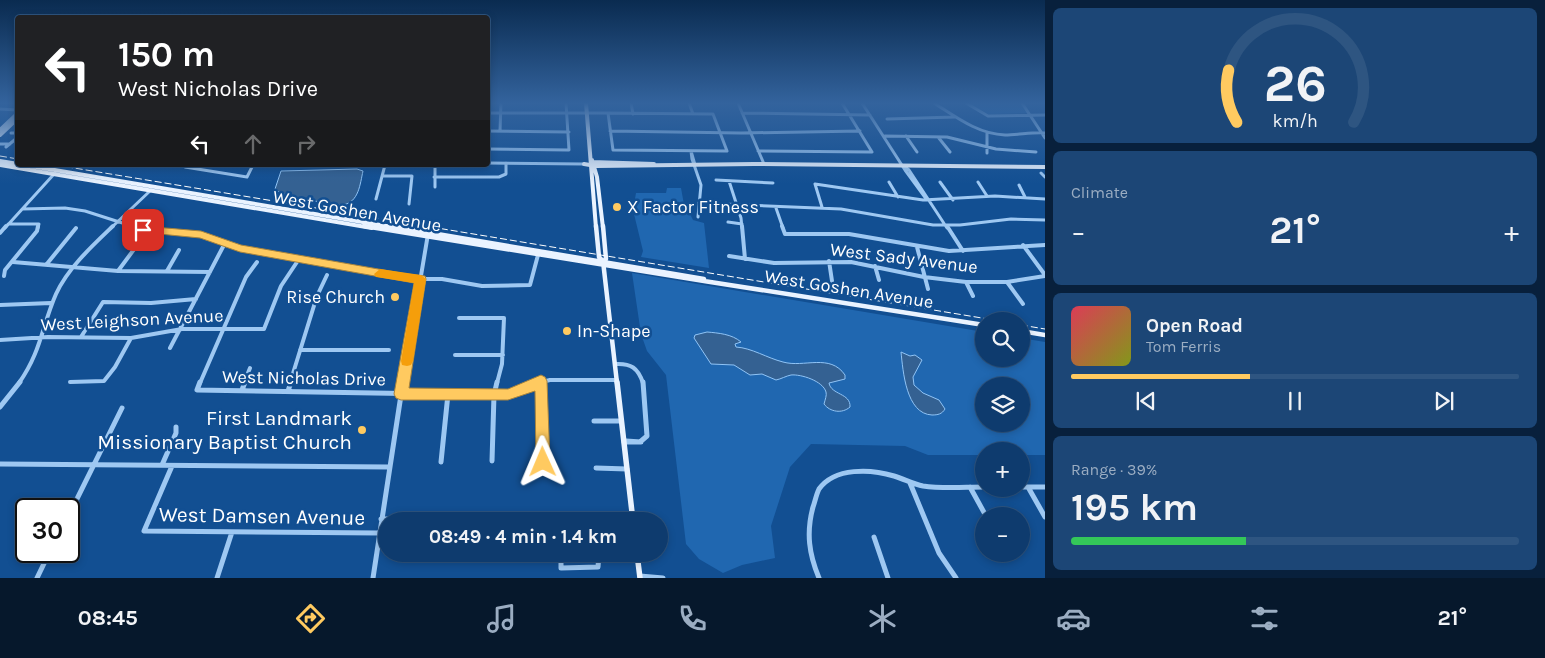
<!DOCTYPE html>
<meta charset="utf-8">
<style>
:root{--surface:#0e3b6e;--page:#1c4676;--text:#f1f3f6;--muted:#9badc2;--line:#2e5581;--accent:#ffca60}
body{margin:0;font-family:Karla,sans-serif;background:var(--page);color:var(--text);height:100vh;display:flex;flex-direction:column;font-size:19px;white-space:nowrap}
*{box-sizing:border-box;margin:0}
p{font-size:16px;color:var(--muted)}
.icon{flex:none;width:28px;height:28px;fill:none;stroke:currentColor;stroke-width:2;stroke-linecap:round;stroke-linejoin:round}
.map{position:relative;flex:1;overflow:hidden}
.drawer{display:flex;flex-direction:column;gap:8px;padding:8px;background:#08203c;width:500px}
.drawer>*{flex:none}
.top-card{position:absolute;left:15px;top:15px;width:475px;height:152px;border-radius:5px;box-shadow:0 2px 8px #0003,0 0 0 1px var(--line);background:#202124;color:#fff;overflow:hidden}
.fabs{position:absolute;left:975px;top:312px;display:grid;gap:10px}
.fabs a{display:grid;place-items:center;width:55px;height:55px;border-radius:50%;background:var(--surface);box-shadow:0 2px 8px #0003,0 0 0 1px var(--line);font-size:25px}
.speed{position:absolute;left:15px;top:498px;display:flex;gap:10px;font-size:25px;font-weight:700;text-align:center}
.speed>*{display:grid;place-content:center;width:65px;height:65px;border-radius:50%;background:var(--surface);box-shadow:0 2px 8px #0003,0 0 0 1px var(--line);line-height:1}
.speed .limit{border:2px solid #111;border-radius:8px;background:#fff;color:#111}
.pin{position:absolute;display:grid;place-items:center;width:42px;height:42px;color:#fff;margin:-21px;border-radius:10px;box-shadow:0 2px 8px #0006}
.me{position:absolute;width:55px;margin:-28px;rotate:359deg;stroke-linejoin:round;filter:drop-shadow(0 0 4px #0008)}
.turn{display:flex;align-items:center;gap:18px;height:105px;padding:0 20px;font-size:22px}
.turn .icon{width:65px;height:65px;stroke-width:2.5}
.turn b{display:block;font-size:35px;line-height:42px}
.lanes{display:flex;align-items:center;height:48px;padding:0 20px;background:#0003;justify-content:center;gap:25px;direction:ltr}
.lanes .off{opacity:.35}
.big{font-size:38px;font-weight:700;line-height:1.1}
.drawer .card{flex:1;display:flex;flex-direction:column;justify-content:center;gap:8px;min-width:0;padding:0 18px;border-radius:8px;background:var(--page)}
.drawer .dial{align-items:center;gap:0}
.dial svg{height:130px;overflow:visible;fill:none;stroke:var(--line);stroke-width:7;stroke-linecap:round;text-anchor:middle}
.dial text{fill:var(--text);stroke:none}
.song{display:flex;align-items:center;gap:15px}
.cover{width:60px;height:60px;border-radius:8px;background:linear-gradient(135deg,hsl(350 70% 55%),hsl(70 70% 35%))}
.played{height:5px;border-radius:2px;background:linear-gradient(90deg,var(--accent) 40%,var(--line) 40%)}
.keys{display:flex;justify-content:space-around;direction:ltr}
.heat{display:flex;justify-content:space-between;align-items:center;font-size:28px;direction:ltr}
.charge{height:8px;border-radius:4px;background:linear-gradient(90deg,#34c759 39%,var(--line) 0)}
.trip{position:absolute;left:378px;top:512px;width:290px;height:50px;border-radius:25px;background:var(--surface);box-shadow:0 2px 8px #0003,0 0 0 1px var(--line);font-weight:700;line-height:50px;text-align:center}
.tabs{display:flex;height:80px;justify-content:space-around;align-items:center;background:#06182c;color:var(--muted)}
.tabs .icon{width:35px;height:35px}
.tabs .current{color:var(--accent)}
.tabs b{font-size:22px;color:var(--text)}
main{display:flex;flex:1;min-height:0}
.map>svg:first-child{display:block}
.green{fill:#2067b0;fill-rule:evenodd}
.water{fill:#346192;stroke:#90c4f6}
.lines{fill:none;stroke-linecap:round;stroke-linejoin:round}
.minor-far2{stroke:#9ec8f2;stroke-width:3}
.minor-far1{stroke:#9ec8f2;stroke-width:4}
.minor{stroke:#9ec8f2;stroke-width:5}
.major-far2{stroke:#eaf3ff;stroke-width:4}
.major-far1{stroke:#eaf3ff;stroke-width:4.5}
.major{stroke:#eaf3ff;stroke-width:5.5}
.rail{stroke:#fff;stroke-width:1;stroke-dasharray:7 3;stroke-linecap:butt}
.route{fill:#ffca60;stroke:#a6833e}
.slow{fill:#f59e0b}
.poi-dot{fill:#ffca60;stroke:#124f92;stroke-width:2}
.labels{text-anchor:middle;stroke-width:5;stroke-linejoin:round;paint-order:stroke}
.poi-label{font-size:18px;fill:#fff;stroke:#124f92;text-anchor:start}
.street-label{font-size:18px;fill:#fff;stroke:#124f92}
.near-poi-label{font-size:21px;fill:#fff;stroke:#124f92;text-anchor:end}
.near-street-label{font-size:21px;fill:#fff;stroke:#124f92}
</style>
<main>
<div class="map">
<svg width="1045" height="578" viewBox="0 0 1045 578">
<rect width="100%" height="100%" fill="#124f92"/>
<path class="green" d="M968,103h52l9,10 -41,1z
M667,188h14l4,22 8,1 -2,5 2,4 11,3 5,45 -68,-11 2,-6 -10,-41 3,-17h30z
M632,273l352,59v27h37v-21l24,4v113h-24v-4h-37v4h-56l-23,-9 -94,-2 -21,23 -19,59 4,32 -33,7 -19,8 -24,-14 -13,-15 -20,-169 -19,-24 -6,-17zM984,386h37v38h-37z"/>
<path class="water" d="M357,169l6,2c-3,13 -4,31 -20,34 -14,-2 -61,-7 -68,-16l6,-18z
M707,332c11,1 25,2 34,10l-6,2 1,3c16,1 31,11 47,15 21,6 47,-9 62,13v4l-16,4c2,12 22,10 21,24 -8,7 -20,5 -26,-3 1,-4 3,-9 2,-12 -3,-11 -25,-18 -35,-17 -5,1 -10,4 -15,5l-14,-6 -12,1 -16,-10 -23,-1 -17,-26 1,-3z
M901,352l9,4 5,-1 7,5 -9,17 1,8 9,8 16,7 6,9c-3,5 -7,6 -13,6 -26,-1 -29,-44 -31,-63z"/>
<g class="lines">
<path class="minor-far2" d="M631,103l2,11
M689,103l4,11
M738,103l26,61
M842,103l30,49
M862,103l43,67 22,30
M934,103c22,14 44,31 71,32 14,0 27,-3 40,-2
M966,103l22,13 57,-1
M1022,103l23,35
M0,109l18,1
M488,113h120
M608,113l105,1 14,37 -114,-1z
M742,113l128,2
M887,119l67,-2
M488,131l81,1
M500,131l1,-28
M610,131l131,2 119,-2
M987,132v21
M11,133h7
M885,136l62,1 49,12 40,3
M906,136l11,16
M938,137l12,15
M0,144h10
M6,147l12,-10
M488,149l81,1 -3,-47
M691,151l1,8 9,26 -3,32
M691,151l4,14
M758,151l114,1
M488,163l96,1
M187,165l-2,2 62,10 6,-12
M435,165v22
M904,166l5,4 38,58
M1041,173l4,4
M382,176h30l-3,28
M434,177h65l7,-3v-11
M716,180l57,3
M729,181l12,37 1,10
M889,182l9,15
M940,182l13,18
M978,182l9,14
M1019,185l6,12
M376,199l9,-34
M699,203l142,6 92,16h27l51,-6 34,1
M822,207l-7,-23 108,16 72,-4 50,3
M776,208l7,20
M22,209l43,-1 20,3 53,17
M728,222l14,2
M8,224h31l-1,4
M5,228l50,-55
M111,228l40,-38"/>
<path class="minor-far1" d="M134,226l15,5 52,4 39,13 167,31h35l40,7 48,-1 8,-30
M742,226l3,33
M782,226l3,8h64l100,17 96,-6
M947,226l16,25
M0,233l6,-7
M1023,245l22,30
M917,247l11,42
M729,256l45,7 77,-1 73,15 42,5h41l38,-6
M829,261l3,20
M13,262l105,9 92,1
M46,265l30,-37
M875,266l4,14
M118,271l17,-23
M167,271l12,-21
M4,276l1,-6 32,-39 1,-5
M966,282l7,14
M1007,282l16,22
M0,305l51,-2
M459,318h45l-2,46 -5,19
M81,337l22,-35 48,1 45,-4
M0,340l48,-3 83,1 51,-9h82l17,-43 18,-27
M170,348l55,-105
M300,350h89
M455,355h48
M615,364c16,-1 23,4 28,19
M541,381v2
M70,382l34,-1 11,-14 16,-29
M19,383c22,-31 23,-57 37,-89 12,-26 36,-48 57,-68
M200,383l46,-106 11,-15
M244,383l6,-15
M290,383l27,-87 10,-21
M403,383l25,-149
M537,383l13,-3h67"/>
<path class="minor" d="M200,382l-3,8 297,5 26,-3 10,-7 12,-3
M541,382l2,80
M242,390l3,-8
M288,391l3,-9
M0,407l20,-25
M594,421h27
M626,441l15,1
M624,442h16l7,-6 -4,-54
M492,461l2,-66 3,-13
M441,462l7,-68
M0,464l389,3
M162,465l14,-32v-6
M172,466l-28,65 235,2
M596,468l31,1
M910,483l29,70 17,25
M970,487l16,29
M1021,487h24
M1028,487l17,30
M69,515l53,-107
M381,519h252
M874,537l14,41
M561,554v14l37,-1 1,-13
M469,559l1,-5
M640,576l23,2
M37,578l13,-27
M217,578l15,-46
M373,578l30,-196
M819,578c-10,-24 -13,-45 -6,-71 2,-5 3,-12 6,-18 16,-22 52,-20 75,-13 10,3 19,8 29,10 20,3 41,1 61,1"/>
<path class="major-far2" d="M586,103l10,125
M0,130l18,-17
M0,135l18,-17
M592,160l5,17 6,51
M0,161l18,3
M592,162l62,2
M584,164l12,2 158,-2 291,3
M0,165l372,63
M25,165l373,63"/>
<path class="major-far1" d="M364,226c207,35 413,66 620,99
M390,226l314,53
M596,226l3,31 3,3
M603,226l3,33 -3,2 14,122
M1021,331l24,4"/>
<path class="major" d="M617,382l16,139
M637,554l3,24"/>
<path class="rail" d="M0,156l18,3
M56,165l944,156
M1021,325l24,4"/>
</g>
<linearGradient id="sky" x2="0" y2="1"><stop stop-color="#0a2b50"/><stop offset="0.56" stop-color="#33639d"/><stop offset="1" stop-color="#33639d" stop-opacity="0"/></linearGradient>
<rect width="1045" height="184" fill="url(#sky)"/>
<path class="route" d="M143,226l58,5 40,14 166,29 18,2 1,3 -17,109 99,1 33,-14 4,2 2,4 3,81 -2,5 -5,2 -5,-2 -2,-5 -1,-71 -27,9h-107l-5,-2 -2,-4 20,-111 -174,-31 -40,-14 -61,-6 -1,-2z"/>
<path class="slow" d="M380,269l41,6 5,4 -13,82 -2,4 -4,1 -5,-1 -1,-4 13,-78 -38,-6 -2,-3z"/>
<g class="poi-dot">
<circle cx="617" cy="207" r="5"/>
<circle cx="395" cy="297" r="5"/>
<circle cx="567" cy="331" r="5"/>
<circle cx="362" cy="430" r="5"/>
</g>
<g class="labels">
<g class="poi-label">
<text x="627" y="213">X Factor Fitness</text>
<text x="385" y="303" text-anchor="end">Rise Church</text>
<text x="577" y="337">In-Shape</text>
</g>
<g class="street-label">
<text transform="translate(357 211) rotate(10)" y="6">West Goshen Avenue</text>
<text transform="translate(904 258) rotate(7)" y="6">West Sady Avenue</text>
<text transform="translate(849 289) rotate(9)" y="6">West Goshen Avenue</text>
<text transform="translate(132 320) rotate(-3)" y="6">West Leighson Avenue</text>
<text transform="translate(304 378) rotate(1)" y="6">West Nicholas Drive</text>
</g>
<g class="near-poi-label">
<text x="352" y="425">First Landmark<tspan x="352" dy="24">Missionary Baptist Church</tspan></text>
</g>
<g class="near-street-label">
<text transform="translate(262 516) rotate(1)" y="7">West Damsen Avenue</text>
</g>
</g>
</svg>
<div class="fabs">
<a><svg class="icon" aria-label="search" viewBox="0 0 24 24"><circle cx="10" cy="10" r="6"/><path d="M15 15l6 6"/></svg></a>
<a><svg class="icon" aria-label="layers" viewBox="0 0 24 24"><path d="M12 4l9 5-9 5-9-5zM3 14l9 5 9-5"/></svg></a>
<a>+</a>
<a>−</a>
</div>
<div class="speed"><div class="limit">30</div></div>
<div class="pin" style="left:143px;top:230px;background:#d93025"><svg class="icon" aria-label="arrive" viewBox="0 0 24 24"><path d="M6 21V4h12l-3 4 3 4H6"/></svg></div>
<svg class="me" style="left:543px;top:462px" viewBox="-20 -20 40 40"><path d="M0-17L14 15 0 8-14 15z" fill="#ffca60" stroke="#fff" stroke-width="4"/></svg>
<div class="trip">08:49 · 4 min · 1.4 km</div>
<div class="top-card">
<div class="turn"><svg class="icon" aria-label="left" viewBox="0 0 24 24"><path d="M17 20v-9H6M10 6l-5 5 5 5"/></svg><div><b>150 m</b>West Nicholas Drive</div></div>
<div class="lanes"><svg class="icon" aria-label="left" viewBox="0 0 24 24"><path d="M17 20v-9H6M10 6l-5 5 5 5"/></svg><svg class="icon off" aria-label="ahead" viewBox="0 0 24 24"><path d="M12 20V5M6 11l6-6 6 6"/></svg><svg class="icon off" aria-label="right" viewBox="0 0 24 24"><path d="M7 20v-9h11M14 6l5 5-5 5"/></svg></div>
</div>
</div>
<section class="drawer">
<div class="card dial"><svg viewBox="0 0 100 80">
<path d="M14 69A42 42 0 1 1 86 69"/>
<path d="M14 69A42 42 0 0 1 9 37" stroke="#ffca60"/>
<text x="50" y="56" font-size="32" font-weight="700">26</text>
<text x="50" y="72" font-size="11">km/h</text>
</svg></div>
<div class="card"><p>Climate</p>
<div class="heat"><a>−</a><b class="big">21°</b><a>+</a></div>
</div>
<div class="card">
<div class="song"><i class="cover"></i><div><b>Open Road</b><p>Tom Ferris</p></div></div>
<div class="played"></div>
<div class="keys"><svg class="icon" aria-label="previous" viewBox="0 0 24 24"><path d="M18 5L8 12l10 7zM5 5v14"/></svg><svg class="icon" aria-label="pause" viewBox="0 0 24 24"><path d="M8 5v14M16 5v14"/></svg><svg class="icon" aria-label="next" viewBox="0 0 24 24"><path d="M6 5l10 7-10 7zM19 5v14"/></svg></div>
</div>
<div class="card"><p>Range · 39%</p><b class="big">195 km</b><div class="charge"></div></div>
</section>
</main>
<nav class="tabs">
<b>08:45</b>
<svg class="icon current" aria-label="directions" viewBox="0 0 24 24"><path d="M12 3l9 9-9 9-9-9zM9 14v-3h6M13 9l2 2-2 2"/></svg>
<svg class="icon" aria-label="music" viewBox="0 0 24 24"><path d="M9 18V5l10-2v13"/><circle cx="6" cy="18" r="3"/><circle cx="16" cy="16" r="3"/></svg>
<svg class="icon" aria-label="phone" viewBox="0 0 24 24"><path d="M5 4h4l2 5-3 2q2 4 5 5l2-3 5 2v4C11 20 4 13 5 4z"/></svg>
<svg class="icon" aria-label="climate" viewBox="0 0 24 24"><path d="M12 3v18M4 7l16 10M4 17L20 7"/></svg>
<svg class="icon" aria-label="car" viewBox="0 0 24 24"><path d="M5 17H2v-5l4-1 3-4h7l3 4 3 1v5h-3M9 17h6M6 11h13"/><circle cx="7" cy="17" r="2"/><circle cx="17" cy="17" r="2"/></svg>
<svg class="icon" aria-label="filters" viewBox="0 0 24 24"><path d="M4 7h16M4 17h16"/><circle cx="9" cy="7" r="2"/><circle cx="15" cy="17" r="2"/></svg>
<b>21°</b>
</nav>
